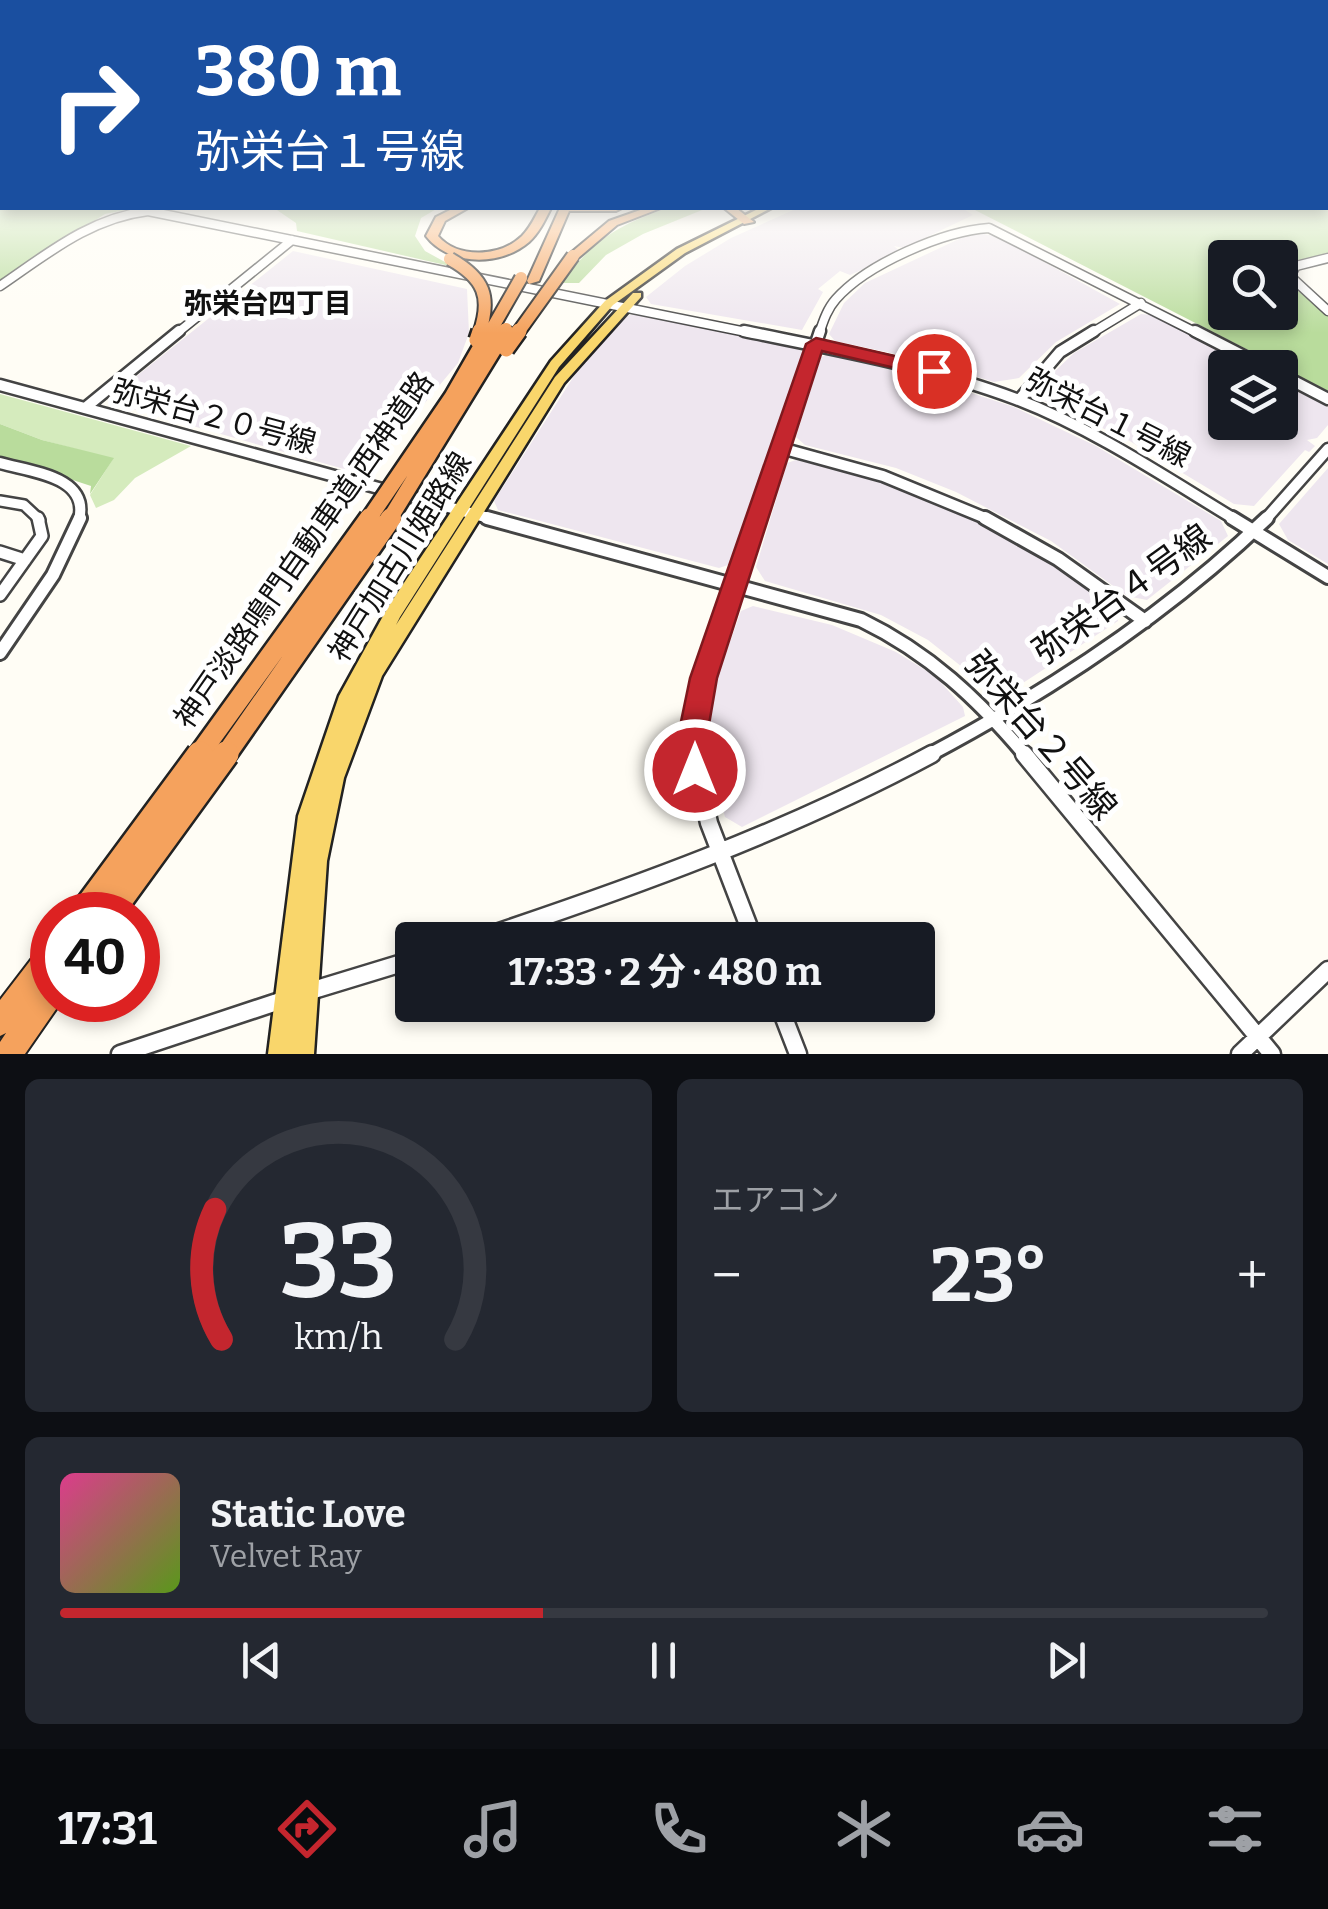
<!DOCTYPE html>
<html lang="ja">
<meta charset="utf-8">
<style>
:root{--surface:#171b24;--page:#242831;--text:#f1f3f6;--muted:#9ea1a6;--line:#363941;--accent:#c4262e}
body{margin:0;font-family:Bitter,"Noto Sans JP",serif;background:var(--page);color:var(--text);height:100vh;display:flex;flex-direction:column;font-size:38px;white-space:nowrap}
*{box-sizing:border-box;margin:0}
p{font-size:32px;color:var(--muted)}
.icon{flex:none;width:55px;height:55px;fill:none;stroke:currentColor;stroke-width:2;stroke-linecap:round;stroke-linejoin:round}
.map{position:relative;height:1054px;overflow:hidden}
.details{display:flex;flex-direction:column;gap:25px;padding:25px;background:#0d0f14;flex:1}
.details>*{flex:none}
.hud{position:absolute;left:0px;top:0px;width:1330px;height:210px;box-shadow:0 5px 15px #0003;background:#1a4fa0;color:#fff;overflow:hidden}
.controls{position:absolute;left:1208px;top:240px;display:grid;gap:20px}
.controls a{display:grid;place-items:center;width:90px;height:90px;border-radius:10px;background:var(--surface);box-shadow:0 5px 15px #0003;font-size:50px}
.speed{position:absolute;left:30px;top:892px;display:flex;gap:20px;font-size:50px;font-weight:700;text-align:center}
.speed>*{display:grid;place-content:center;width:130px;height:130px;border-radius:50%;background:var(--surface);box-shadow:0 5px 15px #0003;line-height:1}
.speed .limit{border:15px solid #d22;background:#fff;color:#111}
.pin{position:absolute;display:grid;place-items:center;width:85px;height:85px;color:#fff;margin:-42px;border:5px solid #fff;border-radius:50%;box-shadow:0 2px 10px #0007}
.me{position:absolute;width:110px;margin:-55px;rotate:0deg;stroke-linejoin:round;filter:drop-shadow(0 0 8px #0008)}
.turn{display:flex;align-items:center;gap:35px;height:210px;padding:0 30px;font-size:45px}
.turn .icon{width:130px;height:130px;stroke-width:2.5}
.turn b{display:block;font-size:70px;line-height:85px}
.big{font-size:75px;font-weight:700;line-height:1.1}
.details .widget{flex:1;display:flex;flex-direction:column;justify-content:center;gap:15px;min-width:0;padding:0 35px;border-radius:15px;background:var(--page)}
.details .dial{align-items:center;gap:0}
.dial svg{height:260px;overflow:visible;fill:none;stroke:var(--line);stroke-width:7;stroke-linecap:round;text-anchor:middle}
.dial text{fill:var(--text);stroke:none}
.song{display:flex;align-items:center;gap:30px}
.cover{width:120px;height:120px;border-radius:15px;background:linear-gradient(135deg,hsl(330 70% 55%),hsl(90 70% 35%))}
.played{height:10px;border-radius:5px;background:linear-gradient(90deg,var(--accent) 40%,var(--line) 40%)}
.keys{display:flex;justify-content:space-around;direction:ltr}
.heat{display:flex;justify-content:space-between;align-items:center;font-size:55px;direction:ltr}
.details .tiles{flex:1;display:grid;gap:25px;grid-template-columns:1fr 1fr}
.widget:last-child{grid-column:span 2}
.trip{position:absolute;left:395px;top:922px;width:540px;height:100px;border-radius:10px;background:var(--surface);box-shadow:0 5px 15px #0003;font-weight:700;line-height:100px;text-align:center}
.menu{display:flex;height:160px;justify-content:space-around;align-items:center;background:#090b0e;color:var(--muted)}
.menu .icon{width:70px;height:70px}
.menu .on{color:var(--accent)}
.menu b{font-size:45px;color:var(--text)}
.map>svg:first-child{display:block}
.industrial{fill:#eee6ef}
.green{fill:#d5ebbd}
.forest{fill:#b9dc9c}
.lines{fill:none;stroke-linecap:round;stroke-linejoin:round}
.river{fill:#b9e0f7;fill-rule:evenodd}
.minor-far2-casing{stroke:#444;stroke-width:11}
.minor-far1-casing{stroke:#444;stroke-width:14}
.minor-casing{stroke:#444;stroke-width:16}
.tertiary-far3-casing{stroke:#444;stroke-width:11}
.tertiary-far2-casing{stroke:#444;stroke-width:15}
.tertiary-far1-casing{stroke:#444;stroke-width:18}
.tertiary-casing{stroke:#444;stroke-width:21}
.primary-casing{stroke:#222;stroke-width:5}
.motorway-casing{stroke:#222;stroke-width:4}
.minor-far2{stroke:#fff;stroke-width:8}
.minor-far1{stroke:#fff;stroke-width:9}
.minor{stroke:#fff;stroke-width:11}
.tertiary-far3{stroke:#fff;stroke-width:8}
.tertiary-far2{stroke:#fff;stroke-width:10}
.tertiary-far1{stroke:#fff;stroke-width:12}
.tertiary{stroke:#fff;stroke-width:16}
.primary{fill:#f9d66b;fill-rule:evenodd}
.motorway{fill:#f5a25d;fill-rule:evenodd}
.motorway-bridge-far3-casing{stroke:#222;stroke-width:16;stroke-linecap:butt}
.motorway-bridge-far2-casing{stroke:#222;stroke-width:20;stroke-linecap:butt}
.motorway-bridge-far1-casing{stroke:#222;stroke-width:25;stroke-linecap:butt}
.motorway-bridge-casing{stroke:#222;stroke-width:30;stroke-linecap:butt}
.motorway-bridge-far3{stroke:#f5a25d;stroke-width:12}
.motorway-bridge-far2{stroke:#f5a25d;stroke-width:15}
.motorway-bridge-far1{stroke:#f5a25d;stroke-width:20}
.motorway-bridge{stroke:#f5a25d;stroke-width:25}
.route{fill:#c4262e;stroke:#7f191e;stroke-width:2.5}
.labels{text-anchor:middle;stroke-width:10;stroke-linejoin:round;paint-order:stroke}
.far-neighbourhood-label{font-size:28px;font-weight:bold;fill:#111;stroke:#fff}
.street-label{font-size:30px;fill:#111;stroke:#fff}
.near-street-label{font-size:35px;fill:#111;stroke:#fff}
</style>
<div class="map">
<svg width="1328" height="1054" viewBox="0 0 1328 1054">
<rect width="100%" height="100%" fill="#fffdf5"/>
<path class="industrial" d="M798,208h164l11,7 -69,33 -10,-2 7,6 -51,23 -10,-4 -22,18 5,3 -21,38 -151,-26 -5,-7 39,-31 46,-28z
M974,232l25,5 121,67 -64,38 -37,36 -25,4 -75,-23 -84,-18 -6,-7 15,-31 21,-20z
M293,251l174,38 2,44 -11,30 -93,112 -253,-72 1,-8z
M634,314l163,34 7,5 -73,211 -12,4 -221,-58 -4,-9 89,-139 40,-45z
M1141,314l10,1 102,52 -28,1v54h55v-40l48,25v18l-11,13 -10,2 8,6 -6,6 -4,-2 -51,56 -20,-2 -106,-64 -86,-40 -4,-6 14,-20 22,-21z
M830,354l68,15 116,38 82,39 125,75 7,15 -81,64 -20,-4 -76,-55 -95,-49 -60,-24 -91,-23 -9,-8 25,-80z
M796,460l55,12 64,21 89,38 54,35 58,46 2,9 -112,73 -16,-5 -62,-49 -47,-25 -116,-34 -9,-14 31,-104z
M1328,468v96l-40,-24 -9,-16z
M753,606l79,19 64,27 39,24 28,31 2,9 -223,111 -17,-10 -18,-72 1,-27 7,-34 26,-73z"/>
<path class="green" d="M0,394l191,52 -56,32 -21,22 -18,8 -6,-13 23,-36 -71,-19 -42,-16z"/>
<path class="forest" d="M0,186l2,22h134l-31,6 -105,67z
M1328,186v67l-44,12 -4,10v-17h-55v54h55v-35l48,37v77l-357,-183h357z
M274,208h164l-17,10 -6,18 10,15 29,16 -157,-36 -1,-8z
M667,208h40l-64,26 -37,21 -27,28h-18c33,-43 55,-57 106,-75z
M0,424l42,16 72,18 -24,36 1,-8 -91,-30z"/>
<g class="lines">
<path class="river" d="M0,187h2l-1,11h-1z"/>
<defs>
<path id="minor-far2" d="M1328,258l-32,8 -6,10 38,35"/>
<path id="minor-far1" d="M0,501l24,4 16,15"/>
<path id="minor" d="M0,552l25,8
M0,595l42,-59 -4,-18"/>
<path id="tertiary-far3" d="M0,286c47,-32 90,-68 148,-75l608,123
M176,334l116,-94
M819,334c4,-12 8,-25 17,-35 31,-35 107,-68 153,-71l210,106
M1090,334l51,-31"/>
<path id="tertiary-far2" d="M744,331c92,19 184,35 272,68 78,30 149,78 220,121
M1195,331l72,37
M1280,374l48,25
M0,385l496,135
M1019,400l41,-48 34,-21
M85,408l94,-77
M781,448l102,28 107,44
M0,463c31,9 90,13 79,57
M757,520l63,-189
M1265,520l63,-71"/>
<path id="tertiary-far1" d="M487,518l374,102c68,33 117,79 165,136
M985,518l73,41 87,62
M1232,518l96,59
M0,653l53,-78 27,-57
M694,756c-6,-67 41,-172 64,-238
M927,756c123,-65 240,-142 340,-238"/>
<path id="tertiary" d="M694,754l15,69 45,117
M1024,754l248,300
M475,940c156,-52 312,-108 457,-186
M307,992l105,-32
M779,1005l19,49
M120,1054l169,-56
M1240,1054l88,-84"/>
<path id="primary" d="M760,208h11l-86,45 -72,52 -54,62 -159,250 -4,8 159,-248 78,-84h8v4l-77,86 -182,293 -38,102 -17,83 -13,193h-46l30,-238 41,-120 49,-89 163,-246 54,-60 72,-52z"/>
<path id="motorway" d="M454,208h14l-23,13 -7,15c20,23 62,21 84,0 8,-8 13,-19 18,-28h11c-6,12 -12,25 -22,34 -29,25 -80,24 -103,-6l10,-19z
M560,208h62l-6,3h-47l-30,70 -10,3 -2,-3z
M646,208h15l-44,17 -40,34 -10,-3 42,-35z
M724,208h12l18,14 -10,2z
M52,940v34l-6,8 6,-2v20h10l-1,2 -36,52h-25v-12l6,-9 -6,3v-36l43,-56z"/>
</defs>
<use href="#minor-far2" class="minor-far2-casing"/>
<use href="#minor-far1" class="minor-far1-casing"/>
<use href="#minor" class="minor-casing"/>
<use href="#tertiary-far3" class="tertiary-far3-casing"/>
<use href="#tertiary-far2" class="tertiary-far2-casing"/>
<use href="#tertiary-far1" class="tertiary-far1-casing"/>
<use href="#tertiary" class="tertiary-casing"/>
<use href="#primary" class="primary-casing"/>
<use href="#motorway" class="motorway-casing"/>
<use href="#minor-far2" class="minor-far2"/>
<use href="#minor-far1" class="minor-far1"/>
<use href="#minor" class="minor"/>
<use href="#tertiary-far3" class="tertiary-far3"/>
<use href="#tertiary-far2" class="tertiary-far2"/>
<use href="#tertiary-far1" class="tertiary-far1"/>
<use href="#tertiary" class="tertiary"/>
<use href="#primary" class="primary"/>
<use href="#motorway" class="motorway"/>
<defs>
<path id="motorway-bridge-far3" d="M450,259c34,19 42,38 29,75
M489,334l32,-56
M503,334l3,-5
M517,334l56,-78"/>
<path id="motorway-bridge-far2" d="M477,340l3,-9
M506,349l13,-18
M368,520l84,-123 38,-66
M389,520l116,-189"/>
<path id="motorway-bridge-far1" d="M198,756l172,-238
M225,756l166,-238"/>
<path id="motorway-bridge" d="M81,915l119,-161
M109,915l117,-161"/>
</defs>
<use href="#motorway-bridge-far3" class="motorway-bridge-far3-casing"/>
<use href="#motorway-bridge-far2" class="motorway-bridge-far2-casing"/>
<use href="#motorway-bridge-far1" class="motorway-bridge-far1-casing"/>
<use href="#motorway-bridge" class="motorway-bridge-casing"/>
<use href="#motorway-bridge-far3" class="motorway-bridge-far3"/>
<use href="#motorway-bridge-far2" class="motorway-bridge-far2"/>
<use href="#motorway-bridge-far1" class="motorway-bridge-far1"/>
<use href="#motorway-bridge" class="motorway-bridge"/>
</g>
<linearGradient id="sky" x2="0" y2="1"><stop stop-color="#95c6ee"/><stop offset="0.56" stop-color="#fffefa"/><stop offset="1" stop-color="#fffefa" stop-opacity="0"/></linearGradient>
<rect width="1328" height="333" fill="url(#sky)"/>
<path class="route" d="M816,338l118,27 10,6 -10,6 -112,-26 -105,327 -10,58 2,34 -4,10 -10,4 -10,-4 -7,-44 12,-58 116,-334z"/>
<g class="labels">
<g class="far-neighbourhood-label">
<text x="268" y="313">弥栄台四丁目</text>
</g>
<g class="street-label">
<text transform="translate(214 417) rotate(15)" y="10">弥栄台２０号線</text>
<text transform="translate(1108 418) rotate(27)" y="10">弥栄台１号線</text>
<text transform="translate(304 550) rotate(-55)" y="10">神戸淡路鳴門自動車道;西神道路</text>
<text transform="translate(400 557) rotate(-58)" y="10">神戸加古川姫路線</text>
</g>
<g class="near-street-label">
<text transform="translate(1122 594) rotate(-36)" y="12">弥栄台４号線</text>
<text transform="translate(1041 735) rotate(49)" y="12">弥栄台２号線</text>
</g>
</g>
</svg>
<div class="controls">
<a><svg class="icon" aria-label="search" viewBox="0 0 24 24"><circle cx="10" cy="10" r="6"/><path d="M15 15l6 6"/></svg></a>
<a><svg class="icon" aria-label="layers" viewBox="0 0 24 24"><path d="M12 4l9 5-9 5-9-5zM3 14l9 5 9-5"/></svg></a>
</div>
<div class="speed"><div class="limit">40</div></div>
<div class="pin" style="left:934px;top:371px;background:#d93025"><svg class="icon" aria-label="arrive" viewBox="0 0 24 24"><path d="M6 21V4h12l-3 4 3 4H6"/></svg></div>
<svg class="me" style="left:695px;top:770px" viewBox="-20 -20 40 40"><circle r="17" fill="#c4262e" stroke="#fff" stroke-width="3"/><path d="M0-11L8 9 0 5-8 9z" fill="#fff"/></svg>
<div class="trip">17:33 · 2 分 · 480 m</div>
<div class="hud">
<div class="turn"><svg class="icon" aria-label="right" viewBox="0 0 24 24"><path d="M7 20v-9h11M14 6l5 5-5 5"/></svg><div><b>380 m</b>弥栄台１号線</div></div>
</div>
</div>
<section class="details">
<div class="tiles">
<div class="widget dial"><svg viewBox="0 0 100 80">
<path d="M14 69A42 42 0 1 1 86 69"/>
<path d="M14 69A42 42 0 0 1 12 29" stroke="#c4262e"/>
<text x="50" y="56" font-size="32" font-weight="700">33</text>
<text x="50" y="72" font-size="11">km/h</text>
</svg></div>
<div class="widget"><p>エアコン</p>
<div class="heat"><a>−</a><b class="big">23°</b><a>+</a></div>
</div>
<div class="widget">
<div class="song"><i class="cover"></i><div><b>Static Love</b><p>Velvet Ray</p></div></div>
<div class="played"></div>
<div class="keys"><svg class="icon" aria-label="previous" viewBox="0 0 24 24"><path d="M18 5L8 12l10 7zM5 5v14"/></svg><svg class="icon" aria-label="pause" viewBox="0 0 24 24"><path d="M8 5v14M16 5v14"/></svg><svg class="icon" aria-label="next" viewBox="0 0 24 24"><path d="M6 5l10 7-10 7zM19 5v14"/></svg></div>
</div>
</div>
</section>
<nav class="menu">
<b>17:31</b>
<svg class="icon on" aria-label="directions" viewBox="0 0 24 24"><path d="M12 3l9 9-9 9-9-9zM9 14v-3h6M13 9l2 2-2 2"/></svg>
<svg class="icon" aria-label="music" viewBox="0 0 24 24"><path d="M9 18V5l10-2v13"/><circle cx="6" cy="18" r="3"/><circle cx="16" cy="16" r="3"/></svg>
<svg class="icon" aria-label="phone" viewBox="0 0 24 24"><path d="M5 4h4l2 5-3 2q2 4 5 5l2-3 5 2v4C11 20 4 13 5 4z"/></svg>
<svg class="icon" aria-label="climate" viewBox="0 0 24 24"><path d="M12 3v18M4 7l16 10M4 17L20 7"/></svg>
<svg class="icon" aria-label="car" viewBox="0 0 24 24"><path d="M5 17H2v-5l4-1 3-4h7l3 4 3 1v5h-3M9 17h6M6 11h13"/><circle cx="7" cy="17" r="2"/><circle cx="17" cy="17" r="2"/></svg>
<svg class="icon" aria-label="filters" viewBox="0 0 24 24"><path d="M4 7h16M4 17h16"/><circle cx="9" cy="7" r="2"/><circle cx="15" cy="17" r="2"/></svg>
</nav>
